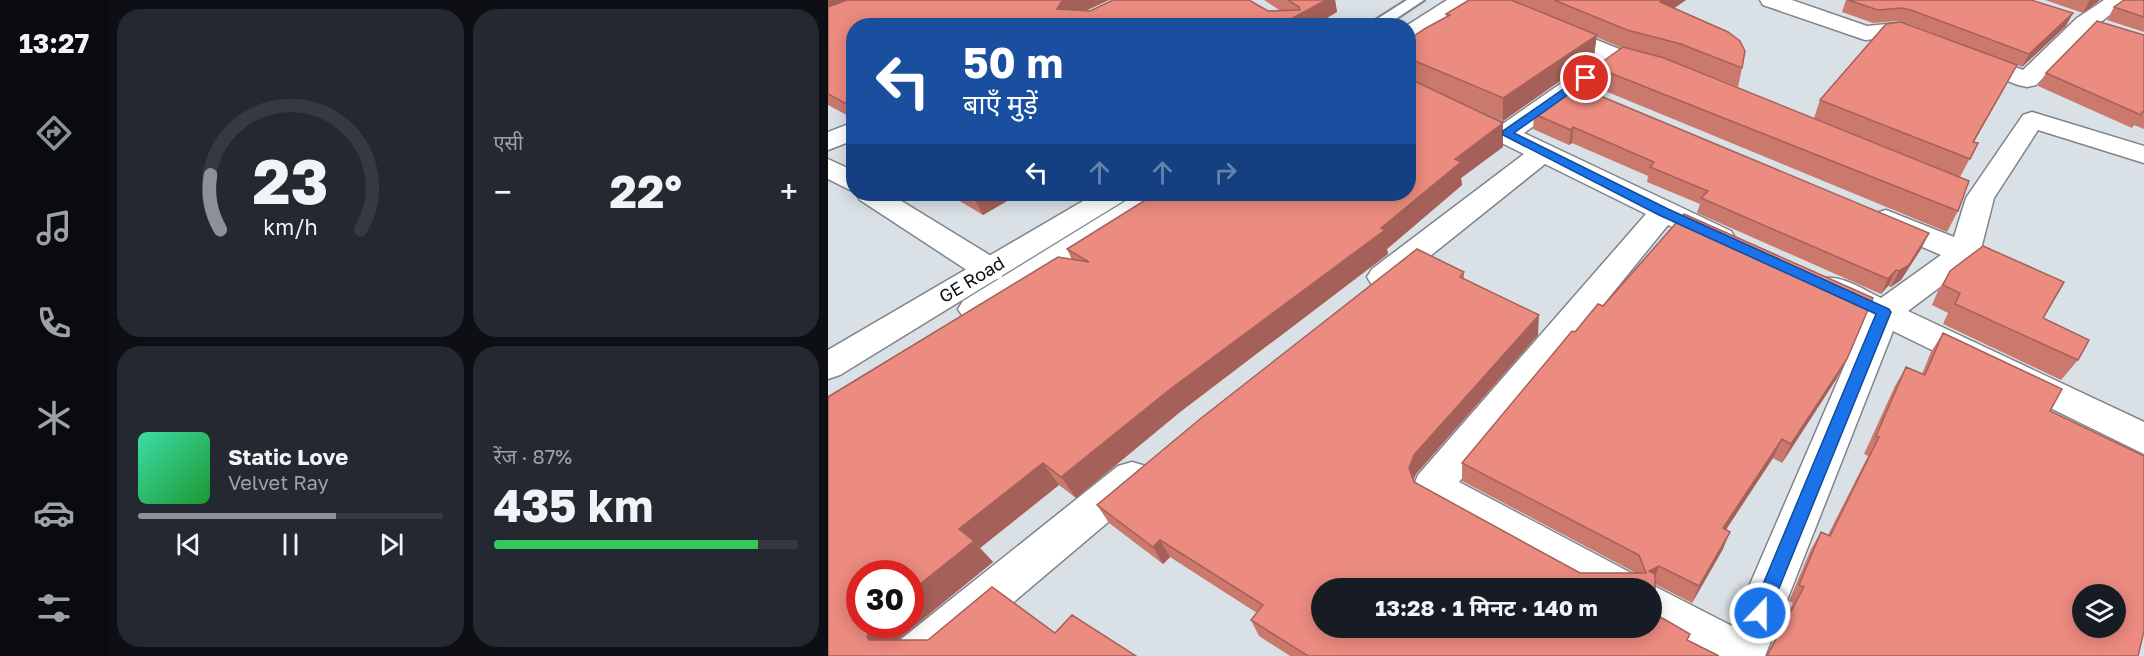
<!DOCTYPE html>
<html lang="hi">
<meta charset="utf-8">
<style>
:root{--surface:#171b24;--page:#242831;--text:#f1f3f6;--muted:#9ea1a6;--line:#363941;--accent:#8c9099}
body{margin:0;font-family:"Golos Text","Noto Sans Devanagari",sans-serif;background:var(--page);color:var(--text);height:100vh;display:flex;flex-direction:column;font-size:22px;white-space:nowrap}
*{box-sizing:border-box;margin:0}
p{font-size:20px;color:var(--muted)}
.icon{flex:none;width:33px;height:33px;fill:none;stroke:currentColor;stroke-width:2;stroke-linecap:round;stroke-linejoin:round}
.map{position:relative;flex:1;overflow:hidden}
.sheet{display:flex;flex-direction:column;gap:9px;padding:9px;background:#0d0f14;width:720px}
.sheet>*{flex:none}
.hud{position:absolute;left:18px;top:18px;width:570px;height:183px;border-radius:24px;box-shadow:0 3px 15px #0003;background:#1a4fa0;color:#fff;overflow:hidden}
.controls{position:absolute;left:1244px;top:584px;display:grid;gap:12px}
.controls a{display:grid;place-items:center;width:54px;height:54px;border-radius:50%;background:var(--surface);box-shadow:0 3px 15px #0003;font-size:30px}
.speed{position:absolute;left:18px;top:560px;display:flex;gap:12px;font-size:30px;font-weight:700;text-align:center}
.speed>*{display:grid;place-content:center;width:78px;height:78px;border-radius:50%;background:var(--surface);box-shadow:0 3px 15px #0003;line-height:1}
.speed .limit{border:9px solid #d22;background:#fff;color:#111}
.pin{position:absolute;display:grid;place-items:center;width:51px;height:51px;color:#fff;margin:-26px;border:3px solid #fff;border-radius:50%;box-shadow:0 2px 6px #0007}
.me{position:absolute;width:66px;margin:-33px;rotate:22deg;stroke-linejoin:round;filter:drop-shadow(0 0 4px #0008)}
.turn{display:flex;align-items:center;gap:21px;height:126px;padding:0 18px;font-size:27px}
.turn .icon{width:78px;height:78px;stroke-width:2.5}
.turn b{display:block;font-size:42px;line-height:51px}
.lanes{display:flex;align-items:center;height:57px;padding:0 18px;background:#0003;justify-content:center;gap:30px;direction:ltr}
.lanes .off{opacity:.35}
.big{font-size:45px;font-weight:700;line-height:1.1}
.sheet .widget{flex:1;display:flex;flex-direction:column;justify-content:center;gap:9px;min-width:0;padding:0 21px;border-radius:24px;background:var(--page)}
.sheet .dial{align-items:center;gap:0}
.dial svg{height:156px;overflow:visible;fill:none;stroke:var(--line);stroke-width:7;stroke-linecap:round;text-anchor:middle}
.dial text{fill:var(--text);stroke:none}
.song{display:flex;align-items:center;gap:18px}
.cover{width:72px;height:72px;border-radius:9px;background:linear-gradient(135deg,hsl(160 70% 55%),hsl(130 70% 35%))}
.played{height:6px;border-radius:3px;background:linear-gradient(90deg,var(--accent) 65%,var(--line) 65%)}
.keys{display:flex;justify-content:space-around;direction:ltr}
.heat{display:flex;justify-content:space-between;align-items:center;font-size:33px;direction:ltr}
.charge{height:9px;border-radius:4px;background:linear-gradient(90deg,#34c759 87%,var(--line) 0)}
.sheet .tiles{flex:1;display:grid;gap:9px;grid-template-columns:repeat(2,1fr)}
.trip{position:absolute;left:483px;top:578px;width:351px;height:60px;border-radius:30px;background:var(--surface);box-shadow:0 3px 15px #0003;font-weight:700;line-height:60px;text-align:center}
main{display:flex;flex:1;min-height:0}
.menu{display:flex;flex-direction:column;width:108px;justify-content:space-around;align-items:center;background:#090b0e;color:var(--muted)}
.menu .icon{width:42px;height:42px}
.menu .current{color:var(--accent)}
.menu b{font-size:27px;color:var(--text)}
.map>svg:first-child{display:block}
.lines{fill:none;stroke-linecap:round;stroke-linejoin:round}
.lane-casing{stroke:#7e8489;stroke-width:4}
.street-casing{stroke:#7e8489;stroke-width:3}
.primary-casing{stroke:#7e8489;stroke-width:3}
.lane{fill:#fff;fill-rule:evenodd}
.street{fill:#fff;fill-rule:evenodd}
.primary{fill:#fff;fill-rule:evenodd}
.wall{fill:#cb786d}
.shaded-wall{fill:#a56159}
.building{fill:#ec8b7f;stroke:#a56159;stroke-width:1.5;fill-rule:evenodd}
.route{fill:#1a73e8;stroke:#114b97;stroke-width:1.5}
.labels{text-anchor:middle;stroke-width:5;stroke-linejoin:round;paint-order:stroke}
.street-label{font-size:18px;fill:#0b0d0f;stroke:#fff}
</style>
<main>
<nav class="menu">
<b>13:27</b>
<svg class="icon current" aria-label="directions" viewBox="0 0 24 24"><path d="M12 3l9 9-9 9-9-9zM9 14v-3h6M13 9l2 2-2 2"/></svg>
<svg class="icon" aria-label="music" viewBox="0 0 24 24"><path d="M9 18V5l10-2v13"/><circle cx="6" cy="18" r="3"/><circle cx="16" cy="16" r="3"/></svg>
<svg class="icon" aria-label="phone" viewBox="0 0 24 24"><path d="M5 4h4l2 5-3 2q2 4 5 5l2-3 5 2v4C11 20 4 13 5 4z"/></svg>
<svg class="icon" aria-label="climate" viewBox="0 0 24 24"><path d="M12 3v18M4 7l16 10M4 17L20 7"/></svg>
<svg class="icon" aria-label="car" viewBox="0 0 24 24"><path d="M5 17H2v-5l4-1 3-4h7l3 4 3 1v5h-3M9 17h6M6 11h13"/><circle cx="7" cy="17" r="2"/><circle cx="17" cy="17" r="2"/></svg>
<svg class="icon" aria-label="filters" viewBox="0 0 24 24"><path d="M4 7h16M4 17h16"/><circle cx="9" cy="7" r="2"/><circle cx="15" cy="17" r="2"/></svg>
</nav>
<section class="sheet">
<div class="tiles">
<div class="widget dial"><svg viewBox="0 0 100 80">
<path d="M14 69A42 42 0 1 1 86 69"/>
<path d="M14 69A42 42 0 0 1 9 41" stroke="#8c9099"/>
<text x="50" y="56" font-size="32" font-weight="700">23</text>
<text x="50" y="72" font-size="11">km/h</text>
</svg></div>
<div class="widget"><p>एसी</p>
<div class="heat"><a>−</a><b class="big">22°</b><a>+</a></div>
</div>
<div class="widget">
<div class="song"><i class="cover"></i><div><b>Static Love</b><p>Velvet Ray</p></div></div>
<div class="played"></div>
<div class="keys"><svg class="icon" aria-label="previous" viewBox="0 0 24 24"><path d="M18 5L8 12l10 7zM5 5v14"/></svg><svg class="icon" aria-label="pause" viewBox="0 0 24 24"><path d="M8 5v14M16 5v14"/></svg><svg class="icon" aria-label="next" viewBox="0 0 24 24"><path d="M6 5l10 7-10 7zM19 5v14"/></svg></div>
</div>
<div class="widget"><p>रेंज · 87%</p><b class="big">435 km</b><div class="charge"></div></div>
</div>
</section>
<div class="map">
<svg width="1316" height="656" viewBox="0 0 1316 656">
<rect width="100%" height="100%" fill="#dae1e6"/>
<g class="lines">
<defs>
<path id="lane" d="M579,0h17l-39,26h-19z"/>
<path id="street" d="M932,0h32l75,26 30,-3 32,11 3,5 -3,5 -8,2 -26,-9 -30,3 -102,-35z
M1276,0h25l-36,28 -57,57 -9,2 -9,-2 -57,-22 -4,-5 4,-5 8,-2 54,19 54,-52z
M727,23l69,28 40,10 4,5 -4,5 -8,2 -36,-9 -96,69 207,98 4,7 -4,7 -11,3 -11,-3 -41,-20 -209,257 174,92 6,14h-61l-160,-89 -5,-12 5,-12 228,-261 -101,-50 -151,121 -11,3 -11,-3 -5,-8 5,-8 152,-115 -116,-57v-17l96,43 95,-66 -52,-22 -3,-5 3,-5z
M1204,112l112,34v17l-106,-33 -44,68 -14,55 -4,7 -68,51 236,111v32l-251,-123 -128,325h-66l-51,-29h4v-39h-6l6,-3 80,41 133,-308 -46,-23 -5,-8 5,-8c21,-6 43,10 62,19l60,-43 -65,-28 -5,-7 5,-7 10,-3 68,27 12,-39 57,-83z
M26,122v18l-26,10v-18z
M0,159l26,12v21l-26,-13z
M28,194h34l111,68 4,8 -4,8 -11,3 -11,-3 -119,-78z
M304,462l14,4 5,12 -5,12 -196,166h-56l6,-16 218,-174z"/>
<path id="primary" d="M619,0h26l-57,39 -8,2v-15h-2z
M267,194h34l-4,6 -285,175 -12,4v-29z
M309,194h34l-4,6 -182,117 -11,4 -11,-4 -5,-8 5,-8z"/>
</defs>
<use href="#lane" class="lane-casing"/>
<use href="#street" class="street-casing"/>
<use href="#primary" class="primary-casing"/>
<use href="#lane" class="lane"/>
<use href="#street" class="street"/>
<use href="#primary" class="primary"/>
</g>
<path class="wall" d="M0,0h281l-24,11h196l-17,-11h71l2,12 -24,14h-459v93l-26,-14z
M641,0h217l-12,8 68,60 -4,19 -64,-25 284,149 -11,21 -354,-146 2,-19 27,-19 -26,-11 -2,20 -91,64 -45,-20 45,22v24l-42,31 1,7 -75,64 1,5 -208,158 -104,86 -17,-13 -79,63 13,14 -95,78h30l127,-7 -227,23 244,-396 -5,-11 341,-55v-154l38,-23v-3z
M1018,0h185l35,26 -44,41 -5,-2 -43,77 4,1 -18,34 -146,-59 6,-18 178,-42 -92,-35 -9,-2 -24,2 -31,-11z
M1217,0h55l-17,13z
M1316,0v32l-37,-12 7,-13z
M1316,35v94l-10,-4 -2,3 -94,-42 8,-13z
M706,114l395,119 -8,16 -20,31 -10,7 -3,-1 -7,8 -184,-81 3,-9 -53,-22 1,-6 -76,-33 -3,2 -36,-16z
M120,194h71l-36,21z
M1122,271l93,47 35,42 -17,20 -118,-56 5,-11 -16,-8 6,-14z
M636,272v7l74,56 -122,139 -3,6 1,2 166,91h54v-1l-172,-91v-18l113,-131 28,-26 234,72 -55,85 -9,-5 -47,71 -3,20 -31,54 -37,-19 -1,29 33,27 32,16h-429l-31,-20 -8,-16 6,-7 -87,-56 -7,7 -54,-41 -12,-18z
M1115,333l107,78 88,245h-372l27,-53 -4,-2 22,-52 10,-17 7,3 40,-79 -4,-2 31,-68 11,-19 16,7 9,-22z"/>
<path class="shaded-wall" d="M0,0h21l-21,9z
M238,0h43l-41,19 -11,-10 4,-7z
M498,0h9l2,12 -24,14h-35z
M834,0h24l-29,20 3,-18z
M1262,0h10l-17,13z
M1245,13l-7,13 -44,41 7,-13z
M769,35l-3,22 -91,64v-23z
M1189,65l-9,17 -44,77 9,-17z
M675,123v24l-42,31 1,7 -75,64 1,5 -208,158 -104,86 -15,-21 108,-87 212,-162 74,-69z
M745,127l-1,16 -3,2 2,-15z
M150,194h41l-36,21 -10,-19z
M1101,233l-8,16 -20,31 -10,7 8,-16z
M1068,270l-8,16 -7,8 7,-15z
M711,315l-1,20 -122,139 -5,12 -2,-18 5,-13z
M1019,359l-10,19 -55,85 9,-19z
M954,439l-9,19 -57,87 7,-17z
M215,463l16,22 -79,63 13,14 -95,77 -6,16 -23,-15 -2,-3 5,-13h38v-32l49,-63z
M902,532l-7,17 -31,54 7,-17z
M332,540l10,17 -7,7 -10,-17z
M831,566l-6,17 -4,-12z"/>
<path class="building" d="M19,0h219l-5,2 -4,7 33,2 23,-11h136l19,11 32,-1 -1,-3 -11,-7h38l-48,26h-424v82l-26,-14v-87z
M641,0h42l86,35 -94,63 -95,-40v-18l18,-12 24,-13 -4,-1z
M726,0h108l-2,2 68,30 12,9 5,10 -3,17 -61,-24 -54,-14z
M1020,0h183l42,13 -44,41 -118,-44 -9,-2 -24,2z
M1296,0h20v17l-30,-10z
M1269,21l47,14v77h-2l-1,3 -95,-42z
M1073,22l116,43 -44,77 5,1 -8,16 -150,-59 66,-76z
M795,47l41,11 305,123 -11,30 -363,-144z
M580,78l95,45 -48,36 6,3 -80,66 4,2 -216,160 -108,87 -18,-14 -84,66 15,12 -64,51v-19h-50v51h12l-5,13 2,3h59l64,-53 63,46 17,-18 64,41h-308v-259l230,-140 31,5 -22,-13 88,-55h253z
M746,85l355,148 -20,32 -10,6 -3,-1 -8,9 -187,-81 7,-7 -58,-24 4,-5 -81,-35 -2,3 -37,-16z
M140,194h10l-5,2z
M856,214l189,84 -26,61 -56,85 -9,-5 -59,89 7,4 -31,54 -40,-20 -10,5 6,3v35l-3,2v-23h-330v39h330v-15l38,22 -3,6 32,16h-411l-57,-36 12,-15 -103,-65 -7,7 -56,-42 103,-86 217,-170 47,23 -4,5 79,38 -125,140 -5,13 5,14 166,91h66l-7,-18 -177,-92 110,-132 3,1 23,-28 5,2z
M1155,246l81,36 -21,36 46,22 -11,20 -123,-56 5,-11 -17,-8 7,-14z
M1115,333l119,56 -12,22 94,45v175l-6,25h-371l37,-69 -5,-2 22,-53 9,4 49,-99 -3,-1 30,-69 19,8zM1254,594h33v33h-33z"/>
<path class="route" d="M754,76l9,2 -77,55 154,76 221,100 2,3 -122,301 -3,6 -6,2 -6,-2 -3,-6 125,-299 -217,-99 -156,-80v-4z"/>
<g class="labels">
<g class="street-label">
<text transform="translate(144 280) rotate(-31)" y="6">GE Road</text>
</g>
</g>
</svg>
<div class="controls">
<a><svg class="icon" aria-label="layers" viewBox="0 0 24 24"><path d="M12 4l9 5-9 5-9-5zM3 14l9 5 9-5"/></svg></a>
</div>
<div class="speed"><div class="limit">30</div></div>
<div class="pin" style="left:758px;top:78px;background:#d93025"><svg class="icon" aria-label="arrive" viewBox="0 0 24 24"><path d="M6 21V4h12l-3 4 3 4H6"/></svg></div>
<svg class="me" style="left:932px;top:613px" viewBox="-20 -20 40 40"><circle r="17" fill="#1a73e8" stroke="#fff" stroke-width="3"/><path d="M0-11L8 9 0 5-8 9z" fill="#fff"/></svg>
<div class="trip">13:28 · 1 मिनट · 140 m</div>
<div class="hud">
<div class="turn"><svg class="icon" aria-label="left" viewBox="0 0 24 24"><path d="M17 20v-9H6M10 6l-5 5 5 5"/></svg><div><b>50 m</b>बाएँ मुड़ें</div></div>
<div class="lanes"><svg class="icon" aria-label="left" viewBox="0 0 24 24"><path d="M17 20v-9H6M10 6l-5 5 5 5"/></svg><svg class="icon off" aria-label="ahead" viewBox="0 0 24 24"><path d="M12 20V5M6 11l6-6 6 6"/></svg><svg class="icon off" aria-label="ahead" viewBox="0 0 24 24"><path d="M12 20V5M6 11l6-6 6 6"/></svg><svg class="icon off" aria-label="right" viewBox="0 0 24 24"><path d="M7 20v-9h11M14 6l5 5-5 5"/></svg></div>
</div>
</div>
</main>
